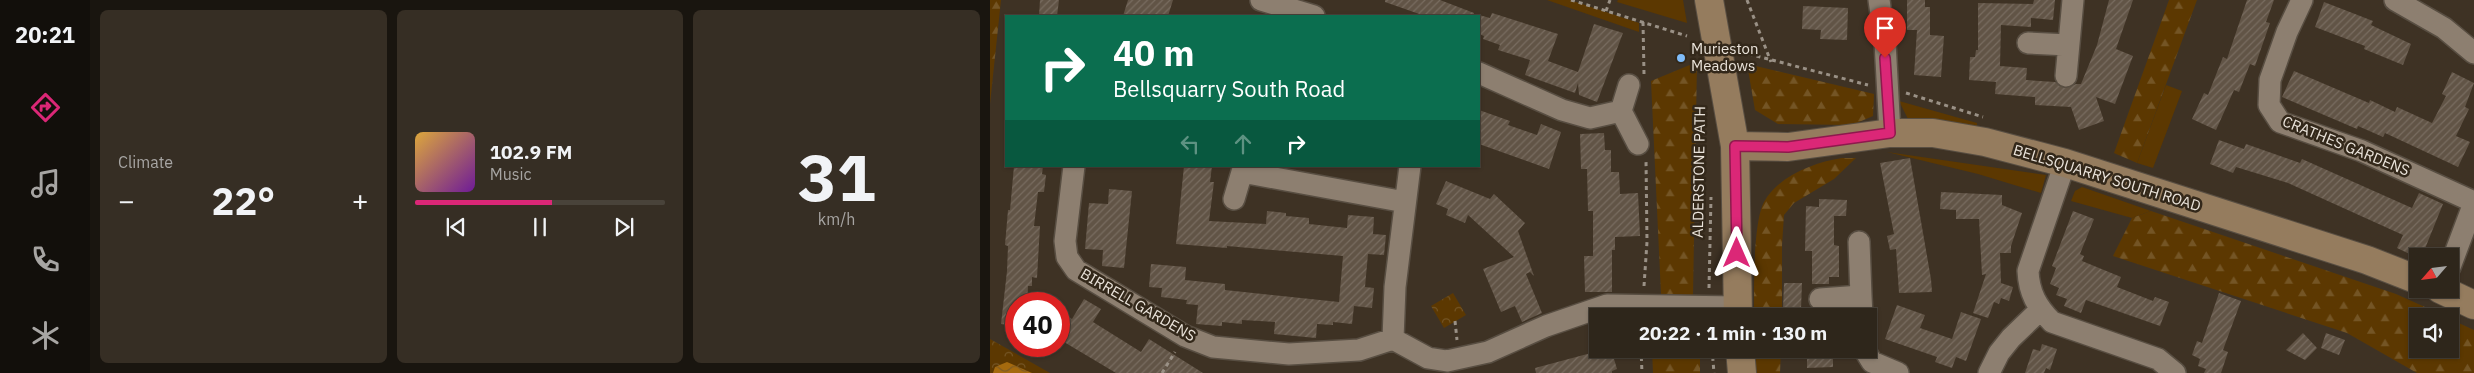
<!DOCTYPE html>
<meta charset="utf-8">
<style>
:root{--surface:#2e261b;--page:#362e24;--text:#f1f3f6;--muted:#a7a5a3;--line:#49433a;--accent:#db2777}
body{margin:0;font-family:"IBM Plex Sans",sans-serif;background:var(--page);color:var(--text);height:100vh;display:flex;flex-direction:column;font-size:19px;white-space:nowrap}
*{box-sizing:border-box;margin:0}
p{font-size:16px;color:var(--muted)}
.icon{flex:none;width:28px;height:28px;fill:none;stroke:currentColor;stroke-width:2;stroke-linecap:round;stroke-linejoin:round}
.map{position:relative;flex:1;overflow:hidden}
.panel{display:flex;flex-direction:column;gap:10px;padding:10px;background:#19150f;width:900px}
.panel>*{flex:none}
.top-card{position:absolute;left:15px;top:15px;width:475px;height:152px;border-radius:0px;box-shadow:0 1px 4px #0004,0 0 0 1px var(--line);background:#0b6e4f;color:#fff;overflow:hidden}
.needle{width:32px;rotate:242deg}
.fabs{position:absolute;left:1419px;top:248px;display:grid;gap:10px}
.fabs a{display:grid;place-items:center;width:50px;height:50px;border-radius:0px;background:var(--surface);box-shadow:0 1px 4px #0004,0 0 0 1px var(--line);font-size:25px}
.speed{position:absolute;left:15px;top:292px;display:flex;gap:10px;font-size:25px;font-weight:700;text-align:center}
.speed>*{display:grid;place-content:center;width:65px;height:65px;border-radius:50%;background:var(--surface);box-shadow:0 1px 4px #0004,0 0 0 1px var(--line);line-height:1}
.speed .limit{border:8px solid #d22;background:#fff;color:#111}
.pin{position:absolute;display:grid;place-items:center;width:42px;height:42px;color:#fff;margin:-51px -21px;border-radius:50% 50% 50% 0;rotate:-45deg;box-shadow:0 0 5px #0007}
.pin .icon{rotate:45deg}
.me{position:absolute;width:55px;margin:-28px;rotate:0deg;stroke-linejoin:round;filter:drop-shadow(0 0 4px #0008)}
.turn{display:flex;align-items:center;gap:18px;height:105px;padding:0 25px;font-size:22px}
.turn .icon{width:65px;height:65px;stroke-width:2.5}
.turn b{display:block;font-size:35px;line-height:42px}
.lanes{display:flex;align-items:center;height:48px;padding:0 25px;background:#0003;justify-content:center;gap:25px;direction:ltr}
.lanes .off{opacity:.35}
.big{font-size:38px;font-weight:700;line-height:1.1}
.panel .tile{flex:1;display:flex;flex-direction:column;justify-content:center;gap:8px;min-width:0;padding:0 18px;border-radius:8px;background:var(--page)}
.panel .dial{align-items:center;gap:0}
.dial b{font-size:65px;line-height:1}
.song{display:flex;align-items:center;gap:15px}
.cover{width:60px;height:60px;border-radius:8px;background:linear-gradient(135deg,hsl(40 70% 55%),hsl(280 70% 35%))}
.played{height:5px;border-radius:2px;background:linear-gradient(90deg,var(--accent) 55%,var(--line) 55%)}
.keys{display:flex;justify-content:space-around;direction:ltr}
.heat{display:flex;justify-content:space-between;align-items:center;font-size:28px;direction:ltr}
.panel .tiles{flex:1;display:grid;gap:10px;grid-template-columns:repeat(3,1fr)}
.trip{position:absolute;left:599px;top:308px;width:288px;height:50px;border-radius:0px;background:var(--surface);box-shadow:0 1px 4px #0004,0 0 0 1px var(--line);font-weight:700;line-height:50px;text-align:center}
main{display:flex;flex:1;min-height:0}
.tabs{display:flex;flex-direction:column;width:90px;justify-content:space-around;align-items:center;background:#120f0b;color:var(--muted)}
.tabs .icon{width:35px;height:35px}
.tabs .current{color:var(--accent)}
.tabs b{font-size:22px;color:var(--text)}
.map>svg:first-child{display:block}
.grass{fill:#5c3801}
.forest{fill:url(#forest-firs)}
.park{fill:url(#park-crowns)}
.water{fill:url(#water-waves)}
.building{fill:url(#building-hatch)}
.lines{fill:none;stroke-linecap:round;stroke-linejoin:round}
.street-casing{stroke:#584e42;stroke-width:24}
.secondary-casing{stroke:#584e42;stroke-width:30}
.path{stroke:#9a9186;stroke-width:3;stroke-dasharray:4 4;stroke-linecap:butt}
.street{stroke:#8d7f70;stroke-width:21}
.secondary{stroke:#957c5e;stroke-width:28}
.route-casing{stroke:#8e194d;stroke-width:12}
.route{stroke:#db2777;stroke-width:9}
.poi-dot{fill:#80bdfa;stroke:#33281a;stroke-width:2}
.labels{text-anchor:middle;stroke-width:5;stroke-linejoin:round;paint-order:stroke}
.poi-label{font-size:15px;fill:#ebe4db;stroke:#33281a;text-anchor:start}
.street-label{font-size:15px;fill:#ebe4db;stroke:#33281a}
</style>
<main>
<nav class="tabs">
<b>20:21</b>
<svg class="icon current" aria-label="directions" viewBox="0 0 24 24"><path d="M12 3l9 9-9 9-9-9zM9 14v-3h6M13 9l2 2-2 2"/></svg>
<svg class="icon" aria-label="music" viewBox="0 0 24 24"><path d="M9 18V5l10-2v13"/><circle cx="6" cy="18" r="3"/><circle cx="16" cy="16" r="3"/></svg>
<svg class="icon" aria-label="phone" viewBox="0 0 24 24"><path d="M5 4h4l2 5-3 2q2 4 5 5l2-3 5 2v4C11 20 4 13 5 4z"/></svg>
<svg class="icon" aria-label="climate" viewBox="0 0 24 24"><path d="M12 3v18M4 7l16 10M4 17L20 7"/></svg>
</nav>
<section class="panel">
<div class="tiles">
<div class="tile"><p>Climate</p>
<div class="heat"><a>−</a><b class="big">22°</b><a>+</a></div>
</div>
<div class="tile">
<div class="song"><i class="cover"></i><div><b>102.9 FM</b><p>Music</p></div></div>
<div class="played"></div>
<div class="keys"><svg class="icon" aria-label="previous" viewBox="0 0 24 24"><path d="M18 5L8 12l10 7zM5 5v14"/></svg><svg class="icon" aria-label="pause" viewBox="0 0 24 24"><path d="M8 5v14M16 5v14"/></svg><svg class="icon" aria-label="next" viewBox="0 0 24 24"><path d="M6 5l10 7-10 7zM19 5v14"/></svg></div>
</div>
<div class="tile dial"><b>31</b><p>km/h</p></div>
</div>
</section>
<div class="map">
<svg width="1484" height="373" viewBox="0 0 1484 373">
<defs>
<pattern id="forest-firs" width="22" height="20" patternUnits="userSpaceOnUse" patternTransform="scale(1.25)"><rect width="22" height="20" fill="#5c3801"/><path d="M5 1l3.5 6h-7zM16 11l3.5 6h-7z" fill="#745525"/></pattern>
<pattern id="park-crowns" width="20" height="18" patternUnits="userSpaceOnUse" patternTransform="scale(1.25)"><rect width="20" height="18" fill="#5c3801"/><path d="M2 6a3 3 0 1 1 6 0M12 15a3 3 0 1 1 6 0" fill="none" stroke="#745525"/></pattern>
<pattern id="water-waves" width="16" height="10" patternUnits="userSpaceOnUse" patternTransform="scale(1.25)"><rect width="16" height="10" fill="#a56a0e"/><path d="M0 5q4-4 8 0t8 0" fill="none" stroke="#7f5b23"/></pattern>
<pattern id="building-hatch" width="6" height="6" patternUnits="userSpaceOnUse" patternTransform="scale(1.25)"><rect width="6" height="6" fill="#615446"/><path d="M-1 1l2-2M0 6l6-6M5 7l2-2" fill="none" stroke="#786c60"/></pattern>
</defs>
<rect width="100%" height="100%" fill="#3e3224"/>
<path class="grass" d="M557,0h23l69,23v9z
M628,0h65l4,23 -70,-21z
M1176,85l16,6 -29,77 -16,-5z
M909,101l78,22v8l-69,-12z
M897,152l159,23 -5,18 -63,-19z
M1092,187l69,24 -19,7 -61,-17 4,-10z"/>
<path class="forest" d="M0,0h11l-11,104z
M1179,0h28l-60,163 -23,-10z
M707,62l-4,234 -32,-2 -10,-213z
M757,64l127,30 -1,22 -21,9 -74,-1 -23,-14z
M852,158h14l-22,21 -40,24 -10,12 -2,30v71h-28c0,-25 -1,-94 10,-114 14,-26 51,-40 78,-44z
M1161,211l245,83 49,22h-27v33h32v-30l24,11v43h-57l-70,-40 -234,-77 19,-38z
M662,349h48v24h-47z
M765,349h26l-1,24h-24z"/>
<path class="park" d="M463,293l13,22 -22,13 -13,-22z
M0,339l60,34h-60z"/>
<path class="water" d="M17,362l25,11h-39l2,-6z"/>
<path class="building" d="M50,0h19l-2,16h-18z
M138,0h45l-5,16h-45z
M395,0h55l34,13v3h-49l-40,-14z
M917,0h18v7h5v28l14,1 -3,41 -27,-2 3,-45h-10z
M1044,0h21l-2,20 -22,-2v9l-30,-2 -1,41 27,2 -1,12 29,2 10,6 11,-4h5l16,-39 12,-45h24l-17,49 17,7 -18,48 -19,-7 8,24 -25,9 -8,-23 -36,-2v-8l-40,-3 1,-12 -27,-2 1,-23h5l1,-7h2v-47l55,1z
M1257,0h27l-8,22 4,1 -15,43 -5,-2 -11,28 -5,-2 -18,40 -24,-11 12,-26 4,2 15,-38 4,2z
M1334,2l49,19 -2,4 40,19 -8,21 -39,-16 1,-3 -50,-19z
M813,6l45,2 -1,32 -27,-1 1,-9 -19,-1z
M502,13l66,21 -10,27 30,11 16,-48 29,9 -26,69 -18,-7 -1,-12 -3,10 -50,-18 5,-15 -32,-10 2,-5 -17,-6 1,-3 -5,-2v-19l11,3z
M1304,71l75,32 1,-3 25,12 2,-5 35,16 14,-27 -4,-2 10,-22 22,11 -9,24 4,2 -13,27 14,6 -12,25 -73,-34 -2,4 -25,-11 -1,3 -75,-32z
M489,110l31,11 -2,4 29,10 4,-11 20,8 -12,37 -70,-25z
M614,133l1,17h6v22h8l1,22 18,-1 2,43 -25,1v13h-3v42h-27l-1,-36h9v-45h-5l-1,-42h-6l-1,-35z
M1229,140l25,9 2,-5 54,19 2,-4 110,49 7,-15 24,11 -21,52 -4,2 -21,-10 6,-13 -115,-52 -52,-16 -3,6 -23,-9z
M920,158l21,121 1,13 -33,1 -3,-44 -6,1 -3,-14 7,-2 -14,-71z
M24,166h29l-1,8 4,1 -2,17h-6l-4,34h6l-3,52 -5,-1v9h-4l-1,18h-11v22l-15,-2 6,-53 1,-25 -3,-1 3,-35h2z
M194,166h28l-2,16h4l-5,39 57,3 1,-13 19,2v3l23,2v6l38,4 1,-13 26,2 -1,17 13,1 -2,20 -16,-1 -3,33 9,1 -2,20 -18,-2 -2,18 -19,-2v3l-16,-1 -1,14 -42,-4 1,-12 -33,-2v4l-20,-2v4l-26,-2 2,-19 -12,-1 1,-4 -26,-3 1,-9 -13,-1 2,-23 35,3 -1,13 40,4v6l114,12 4,-46 -116,-10v2l-51,-4z
M456,181l44,18 4,-5 31,29 -7,8 16,45 -4,-4 -4,2 16,39 -20,9 -7,-16 -14,6 -18,-43 31,-12 -46,-42 -3,8 -19,-8 2,-6 -12,-5z
M119,189l23,2 -8,77 -22,-2 1,-16 -18,-1 4,-46 19,1z
M951,192l61,3v10l20,8 -11,33v7h-11l1,30 12,4 -4,14 -8,-3 -2,6 -5,-2 -6,16 -15,-5 13,-39 -4,1 -3,-56h-23v-9l-16,-1z
M829,199l28,1 -1,16h-12v29l5,1v31h-10v7h-17v-33h-7l1,-45 13,1z
M1083,211l21,8 -14,35 4,2 -2,5 39,16 -4,10 36,14 2,-4 14,5 -9,24 -74,-26 -5,13 -17,-7 3,-7 -11,-4 3,-7 -9,-4 6,-16 -4,-2z
M794,283h18l-1,26h-18z
M1229,293l22,8 -18,49 5,2 -7,21h-17l2,-4 -8,-3 2,-7 -8,-4 5,-14 5,2z
M94,299l17,10 -8,13 48,30 8,-13 54,34h-87l-57,-34v-28l13,8z
M907,305l28,10 -5,13 32,11 9,-27 20,7 -15,42 -10,-4 -4,11 -17,-6 2,-5 -52,-18z
M1313,333l14,15 -12,12 -19,-10z
M1336,333l19,7 -6,15 -18,-7z
M1052,344l15,5 -7,21 -4,-2 -2,5h-19l8,-24 7,2z
M616,349h5l6,20 -5,2v2h-76l-1,-5z
M817,349h26v18l-26,1z"/>
<g class="lines">
<defs>
<path id="street" d="M271,0l53,16
M889,0l6,42 5,91
M1312,0l-15,32 -17,48 -1,25 11,17 82,29 112,51
M1405,0l49,28 30,25
M1038,43l40,2
M489,73l83,37 28,8 31,-7 17,33
M1076,76l7,-76
M631,111l8,-26
M1075,163l-37,108c1,22 9,36 24,51l106,37 17,14
M84,166l-9,75 2,16 9,13 109,66 28,11 76,7 70,-4 34,-11
M420,166l-15,121 -2,52 35,19 19,3 41,-9 58,-26 61,-21 130,2
M244,199l8,-27 163,30
M869,242l2,54
M1460,267l24,-64
M830,299l41,-3 1,20
M874,349l8,13 26,11
M999,373l10,-20 12,-15 29,-28"/>
<path id="secondary" d="M719,0l26,146 3,170
M745,146l53,1 102,-14h43l52,9 80,21 302,97 51,20
M1450,289l34,16
M750,349l2,24"/>
</defs>
<use href="#street" class="street-casing"/>
<use href="#secondary" class="secondary-casing"/>
<path class="path" d="M581,0l116,36
M757,0l24,62
M616,11l4,-11
M653,22l1,52
M751,52l127,33
M916,93l77,24
M654,286l3,-44 -1,-82
M719,288l2,-91
M465,321l2,19
M651,349l1,24
M722,349l2,24
M172,373l13,-21"/>
<use href="#street" class="street"/>
<use href="#secondary" class="secondary"/>
</g>
<g class="lines">
<defs>
<path id="route" d="M747,253l-2,-107 53,1 102,-14 -5,-75"/>
</defs>
<use href="#route" class="route-casing"/>
<use href="#route" class="route"/>
</g>
<circle class="poi-dot" cx="691" cy="58" r="5"/>
<g class="labels">
<g class="poi-label">
<text x="701" y="54">Murieston<tspan x="701" dy="17">Meadows</tspan></text>
</g>
<g class="street-label">
<text transform="translate(1356 146) rotate(22)" y="5">CRATHES GARDENS</text>
<text transform="translate(709 172) rotate(-89)" y="5">ALDERSTONE PATH</text>
<text transform="translate(1117 178) rotate(17)" y="5">BELLSQUARRY SOUTH ROAD</text>
<text transform="translate(148 305) rotate(30)" y="5">BIRRELL GARDENS</text>
</g>
</g>
</svg>
<div class="fabs">
<a><svg class="needle" viewBox="-14 -14 28 28"><path d="M0-13l5 13h-10z" fill="#e53935"/><path d="M0 13l5-13h-10z" fill="#a7a5a3"/></svg></a>
<a><svg class="icon" aria-label="sound" viewBox="0 0 24 24"><path d="M4 9h4l5-4v14l-5-4H4zM17 9q2 3 0 6"/></svg></a>
</div>
<div class="speed"><div class="limit">40</div></div>
<div class="pin" style="left:895px;top:58px;background:#d93025"><svg class="icon" aria-label="arrive" viewBox="0 0 24 24"><path d="M6 21V4h12l-3 4 3 4H6"/></svg></div>
<svg class="me" style="left:747px;top:253px" viewBox="-20 -20 40 40"><path d="M0-17L14 15 0 8-14 15z" fill="#db2777" stroke="#fff" stroke-width="4"/></svg>
<div class="trip">20:22 · 1 min · 130 m</div>
<div class="top-card">
<div class="turn"><svg class="icon" aria-label="right" viewBox="0 0 24 24"><path d="M7 20v-9h11M14 6l5 5-5 5"/></svg><div><b>40 m</b>Bellsquarry South Road</div></div>
<div class="lanes"><svg class="icon off" aria-label="left" viewBox="0 0 24 24"><path d="M17 20v-9H6M10 6l-5 5 5 5"/></svg><svg class="icon off" aria-label="ahead" viewBox="0 0 24 24"><path d="M12 20V5M6 11l6-6 6 6"/></svg><svg class="icon" aria-label="right" viewBox="0 0 24 24"><path d="M7 20v-9h11M14 6l5 5-5 5"/></svg></div>
</div>
</div>
</main>
